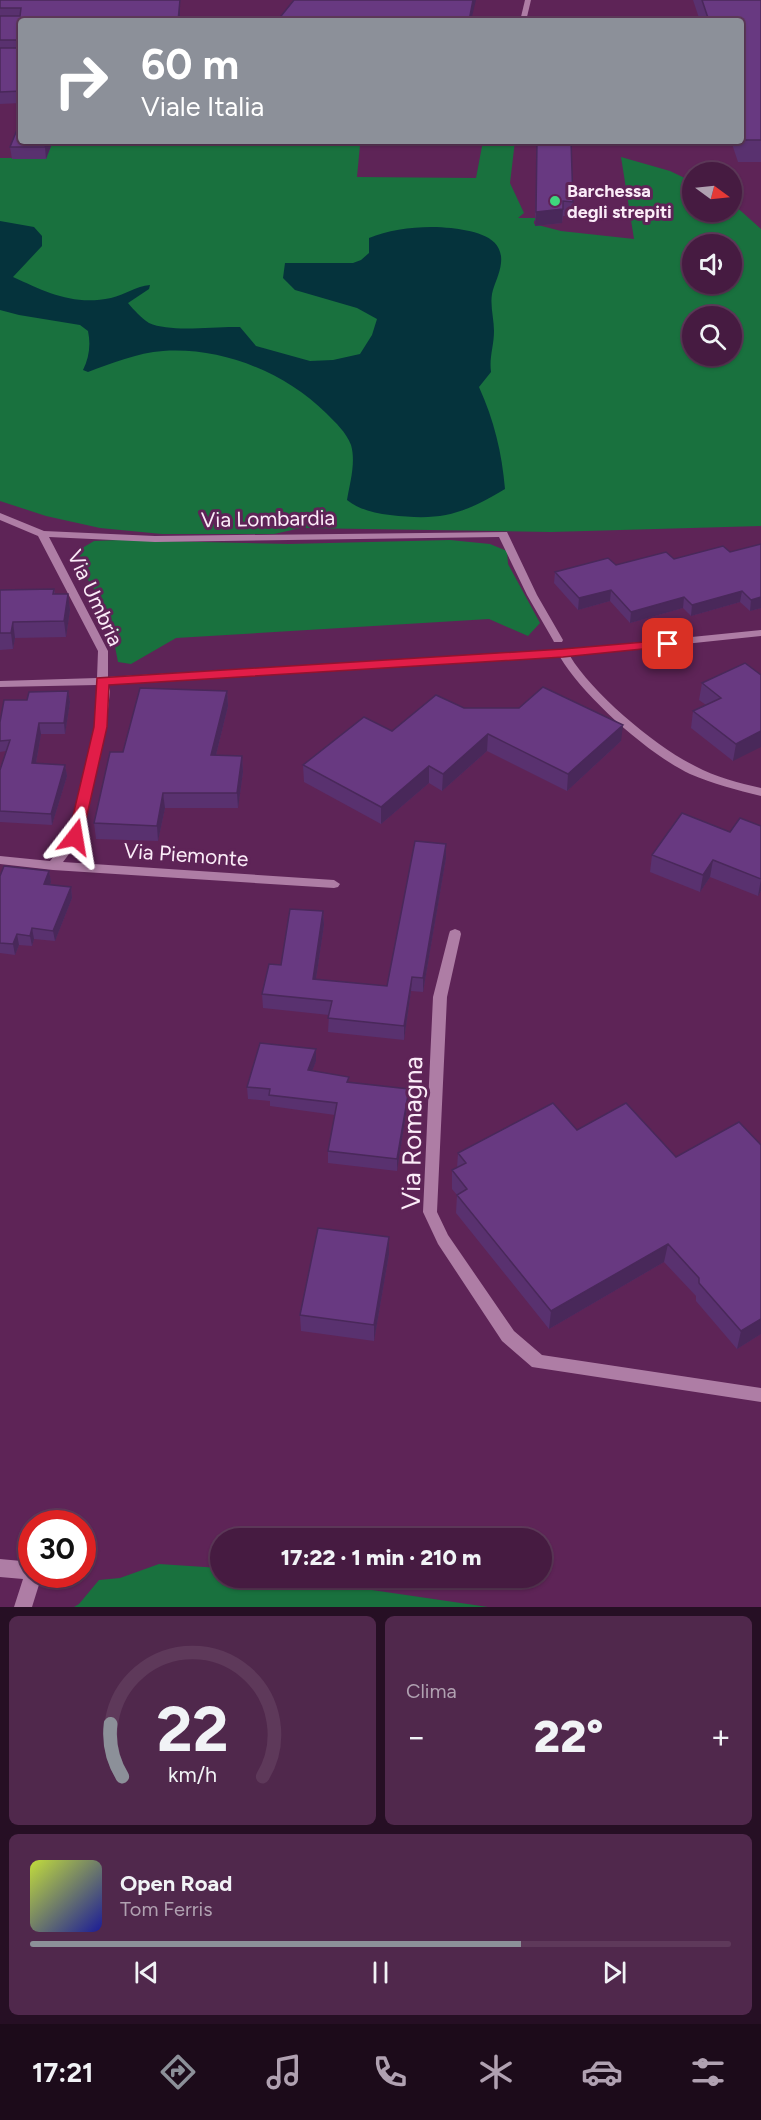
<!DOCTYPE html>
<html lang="it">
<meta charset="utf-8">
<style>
:root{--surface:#461b41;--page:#50284c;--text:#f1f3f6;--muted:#b0a1b1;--line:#5e395a;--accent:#8c9099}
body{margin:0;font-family:Figtree,sans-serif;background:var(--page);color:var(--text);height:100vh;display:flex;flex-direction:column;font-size:22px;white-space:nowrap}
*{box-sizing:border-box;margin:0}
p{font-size:20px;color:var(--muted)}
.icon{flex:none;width:33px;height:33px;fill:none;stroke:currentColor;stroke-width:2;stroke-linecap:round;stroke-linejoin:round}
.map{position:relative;height:1607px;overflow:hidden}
.details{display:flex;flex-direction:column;gap:9px;padding:9px;background:#260f24;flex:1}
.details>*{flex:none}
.top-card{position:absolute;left:18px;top:18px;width:726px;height:126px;border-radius:6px;box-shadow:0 2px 4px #0004,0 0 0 2px var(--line);background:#8c9099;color:#fff;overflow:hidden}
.needle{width:39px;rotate:105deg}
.fabs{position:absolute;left:682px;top:162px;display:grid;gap:12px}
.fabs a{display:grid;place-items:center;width:60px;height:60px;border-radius:50%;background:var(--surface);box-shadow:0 2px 4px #0004,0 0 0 2px var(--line);font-size:30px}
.speed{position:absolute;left:18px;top:1510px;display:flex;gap:12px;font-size:30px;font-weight:700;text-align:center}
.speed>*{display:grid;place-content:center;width:78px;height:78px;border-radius:50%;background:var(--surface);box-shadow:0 2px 4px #0004,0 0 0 2px var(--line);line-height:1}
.speed .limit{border:9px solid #d22;background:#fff;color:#111}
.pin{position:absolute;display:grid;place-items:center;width:51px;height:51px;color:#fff;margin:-26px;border-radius:12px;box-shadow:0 3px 9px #0006}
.me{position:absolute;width:66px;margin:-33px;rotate:14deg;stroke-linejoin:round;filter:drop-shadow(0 0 4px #0008)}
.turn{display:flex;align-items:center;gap:21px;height:126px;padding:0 24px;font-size:27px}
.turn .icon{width:78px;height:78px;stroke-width:2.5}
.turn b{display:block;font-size:42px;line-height:51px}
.big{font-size:45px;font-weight:800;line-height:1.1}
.details .widget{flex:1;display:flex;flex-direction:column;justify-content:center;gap:9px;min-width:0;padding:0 21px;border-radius:9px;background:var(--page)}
.details .dial{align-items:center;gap:0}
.dial svg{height:156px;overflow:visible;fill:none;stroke:var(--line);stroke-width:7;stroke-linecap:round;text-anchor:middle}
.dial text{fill:var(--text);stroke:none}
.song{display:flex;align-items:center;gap:18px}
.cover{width:72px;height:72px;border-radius:9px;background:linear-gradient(135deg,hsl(70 70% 55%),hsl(240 70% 35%))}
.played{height:6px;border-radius:3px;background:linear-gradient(90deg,var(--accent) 70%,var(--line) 70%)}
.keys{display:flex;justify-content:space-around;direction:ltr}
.heat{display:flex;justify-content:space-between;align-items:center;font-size:33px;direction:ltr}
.details .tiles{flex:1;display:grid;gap:9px;grid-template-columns:1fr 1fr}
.widget:last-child{grid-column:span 2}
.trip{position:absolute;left:210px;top:1528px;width:342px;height:60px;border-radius:30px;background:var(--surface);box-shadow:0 2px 4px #0004,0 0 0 2px var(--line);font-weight:800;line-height:60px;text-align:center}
.dock{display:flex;height:96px;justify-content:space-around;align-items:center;background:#1c0b1a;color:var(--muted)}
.dock .icon{width:42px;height:42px}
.dock .current{color:var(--accent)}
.dock b{font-size:27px;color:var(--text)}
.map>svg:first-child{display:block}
.green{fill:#19713e;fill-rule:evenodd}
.water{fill:#05333c}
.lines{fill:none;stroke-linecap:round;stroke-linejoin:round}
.lane{fill:#ae7da5;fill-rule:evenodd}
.street{fill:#ae7da5;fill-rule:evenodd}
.wall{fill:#59316f}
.shaded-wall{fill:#49285a}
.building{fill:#683981;stroke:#49285a;stroke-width:1.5}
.route{fill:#e11d48;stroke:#92132f;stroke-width:1.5}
.poi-dot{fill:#3fd77d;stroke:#5e2457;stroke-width:2}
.labels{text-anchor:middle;stroke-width:6;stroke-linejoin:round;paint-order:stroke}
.far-poi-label{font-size:18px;font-weight:bold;fill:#fbecf8;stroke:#5e2457;text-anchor:start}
.street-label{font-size:21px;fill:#fbecf8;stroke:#5e2457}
.near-street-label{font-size:26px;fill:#fbecf8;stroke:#5e2457}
</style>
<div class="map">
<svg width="761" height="1607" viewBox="0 0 761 1607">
<rect width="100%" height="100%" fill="#5e2457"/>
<path class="green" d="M53,141l295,1 12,3 -3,32 119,1 7,-37h32l-5,42 14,30 -6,5h21l-5,3v3l27,7 73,8 -13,-82 49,14 23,11v30h39v-9l29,26v297l-210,6 -250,-4 -27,6h-112l-62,-6 -54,-12 -46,-15v-343h46zM693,244h39v40h-39zM693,316h39v40h-39z
M119,540l170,4 161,-4 40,4 17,7 1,13 32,59 -12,13 -39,-17 -313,19 -45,26 -13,-2 -10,-51 -31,-48 2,-13 15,-9z
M159,1564l61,4v10h70l198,29h-414l5,-3 20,-24 21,-2z"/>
<path class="water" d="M0,221l34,6 8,9v10l-29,31c33,15 60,29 98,21 14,-3 25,-12 39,-13l-1,4 -21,14c6,7 13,15 21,20 22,10 66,3 91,4l16,19 54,15 23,-1 27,-6 12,-19 5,-16 -20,-11 -62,-18 -12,-12 2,-15h68l8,-3 8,-7v-15c23,-10 57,-13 82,-10 21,3 53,7 50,35 -1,11 -7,21 -9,31 -2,12 2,25 2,37 0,15 -5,26 -3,41l-12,15c15,33 23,66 26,102 -44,26 -64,32 -115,26 -16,-2 -30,-5 -43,-15 3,-17 9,-38 4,-55 -5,-13 -15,-22 -25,-32 -42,-41 -104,-66 -163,-62 -26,2 -51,12 -75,21l-5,-2c6,-12 8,-25 5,-39l-8,-6 -61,-10 -19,-5z"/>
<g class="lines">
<path class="lane" d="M525,0h6l-5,21h-6z"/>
<path class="street" d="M0,513l44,18 111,5 352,-4 30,63 26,45 -1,2h-8l-1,-2 -26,-45 -28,-58 -344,5 -106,-5 59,114v26l455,-27 198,-20v6l-191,20c22,37 86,91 125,110 21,11 43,17 66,22v8c-24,-6 -48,-12 -71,-22 -42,-20 -107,-78 -130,-117l-452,27 2,7 -4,36 -24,110 -19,25 271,18 6,4 -2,3 -4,1 -281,-18 -53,-6v-8l50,5 20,-25 24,-109 4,-36 -1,-6 -97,2v-6l97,-3 1,-27 -60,-115 -38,-16z
M455,929l5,2 1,3 -14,63 -10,215 11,23 66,96 28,24 219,33v14l-229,-35 -30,-26 -64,-97 -15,-32 10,-215 16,-63 1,-3z
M0,1559l32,3v13h10l-10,32h-18l9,-28 -23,-2z"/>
</g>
<path class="wall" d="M0,0l181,7 -160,14v82l-21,1z
M693,0h68v162h-23l-7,-21h10v-120h-41z
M53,141l-7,18h-34l-2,-12z
M537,141l36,61 -1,14h-9l-1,7 -27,3z
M761,544v64l-11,3 -10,-9 -49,14 -8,-8 -53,15 -20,-22 -32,9 -24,-27 1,-11 175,-20z
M54,589l1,5h13l2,16 -4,27 -51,1 -2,11 -13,1v-60z
M761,675l-28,86 -42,-33 2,-17 13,-6 -7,-5 3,-17z
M68,691l2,11 -5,32h-24l-5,29 29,2 2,11 -15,49 -52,-3v-52l6,-19 -6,1v-30l27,-22z
M227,691l1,15 -12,49 26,1 1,16 -5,36h-73l-7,33 -62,-2 -2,-16 29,-71z
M464,708l157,33 -54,50 -80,-40 -45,40 -13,-8 -48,41 -77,-42 -1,-17 89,-34z
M761,826v65l-3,5 -48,-19 -10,15 -50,-20 2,-17 78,-23z
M446,858l-23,134 -12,-1 -7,49 -76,-8 1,-17 -66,-7 -1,-14 61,-83 1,14 -8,54 71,7z
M49,871l2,11 -1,3 21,2 1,11 -17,43 -21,-2 -2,7 -13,-1 -4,10 -15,-2v-77z
M316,1061l-4,10 37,11 60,7 -1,12 -11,70 -69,-8v-12l7,-36 -65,-9v-5l-22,-2 -1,-12z
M577,1130l99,27 85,-12v189l-24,15 -41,-48v-5l-32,-34 -115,67 -93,-116 1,-18 -5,-6v-19l5,-2 1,-15z
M389,1237v17l-15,87 -73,-10 -1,-16z"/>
<path class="shaded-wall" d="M180,0v21h-2z
M473,0h3l-5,21h-2z
M47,141h6l-7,18 -1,-12z
M563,209l-1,14 -27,3 1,-14z
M611,590l-1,11 -32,9 1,-12z
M742,591l-2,11 -49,14 1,-11z
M68,594l2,16 -4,27 -2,-16z
M684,597l-1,11 -53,15 1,-11z
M761,597v11l-11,3 1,-11z
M13,622l2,16 -2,11 -2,-16z
M68,691l2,11 -5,32 -1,-11z
M227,691l1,15 -16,65 -1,-16z
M39,723l2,11 -7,40 -2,-11z
M623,725l-2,16 -54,50 1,-17z
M761,731v16l-28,14 3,-17z
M488,734l-1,17 -45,40 1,-17z
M242,756l1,16 -5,36 -1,-15z
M65,765l2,11 -15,49 -1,-11z
M429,766v17l-48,41v-17z
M163,793l2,15 -7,33 -1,-15z
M446,844v14l-23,134v-14z
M713,860l-3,17 -10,15 3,-17z
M49,871l2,11 -5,13 -2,-11z
M761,879v12l-3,5z
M71,887l1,11 -17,43 -2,-10z
M323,911l1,14 -10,67 -1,-13z
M32,928l2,11 -2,7 -2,-10z
M17,934l2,11 -4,10 -2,-11z
M412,977l-1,14 -7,49v-14z
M316,1049v12l-8,21v-12z
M409,1089l-1,12 -11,70v-12z
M389,1237v17l-15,87v-16z
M668,1244l-4,18 -115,67 2,-18z
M761,1319v15l-24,15 4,-18z"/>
<path class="building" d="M0,0h180l-2,21h-157v19h-21v-24h20l1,-8h-21z
M294,0h179l-4,21h-192z
M702,0h59v140h-20v-119h-32z
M21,41v50l-21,1v-44h20z
M21,120v21h26l-2,6h-35z
M537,141h34l2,61 -10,-1v8l-27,3z
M761,544v53l-10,3 -9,-9 -50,14 -8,-8 -53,15 -20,-22 -32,8 -24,-26 53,-14 8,7 50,-13 8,7 49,-13 7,6z
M54,589l-1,5h15l-4,27 -51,1 -2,11h-11v-43z
M745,663l16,12v56l-25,13 -43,-33 28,-13 -19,-15z
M543,687l80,38 -55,49 -80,-40 -45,40 -14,-8 -48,41 -78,-42 61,-48 28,14 44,-36 28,13h55z
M140,688l87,3 -16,64 31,1 -5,37h-74l-6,33 -63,-3 16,-71h13z
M68,691l-4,32h-25l-7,40 33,2 -14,49 -51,-3v-41l10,-30 -10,1v-19l4,-22h23l2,-8z
M682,813l48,19 10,-14 21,8v53l-48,-19 -10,15 -51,-20z
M415,841l31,3 -23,134 -11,-1 -8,49 -76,-8 4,-17 -70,-7 7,-30 12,1 9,-56 33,2 -10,68 74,7z
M4,866l45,5 -5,13 27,3 -18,44 -21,-3 -2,8 -13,-2 -4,10 -13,-1v-67z
M260,1043l56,6 -8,21 41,7 -2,5 62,7 -12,70 -69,-8 9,-48 -68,-8 1,-6 -23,-2z
M553,1103l24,27 49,-27 50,54 63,-35 22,23v174l-20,12 -42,-48v-5l-31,-34 -117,67 -94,-116 10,-6 -15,-19 14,-7 -8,-10z
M318,1228l71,9 -15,88 -74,-10z"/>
<path class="route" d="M668,640l4,1 2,3 -2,2 -109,11 -454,28 -2,42 -25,110 -7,5 -7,-5 26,-110 3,-49 466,-29z"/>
<circle class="poi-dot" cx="555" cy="201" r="6"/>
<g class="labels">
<g class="far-poi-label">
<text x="567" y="197">Barchessa<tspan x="567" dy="21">degli strepiti</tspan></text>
</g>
<g class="street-label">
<text transform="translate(268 519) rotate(-1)" y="7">Via Lombardia</text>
<text transform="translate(95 598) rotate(65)" y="7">Via Umbria</text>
<text transform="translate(186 855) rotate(4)" y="7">Via Piemonte</text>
</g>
<g class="near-street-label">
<text transform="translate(412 1133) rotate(-89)" y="9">Via Romagna</text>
</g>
</g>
</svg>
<div class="fabs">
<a><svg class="needle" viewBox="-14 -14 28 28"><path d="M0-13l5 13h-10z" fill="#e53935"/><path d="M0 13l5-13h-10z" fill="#b0a1b1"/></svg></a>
<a><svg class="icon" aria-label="sound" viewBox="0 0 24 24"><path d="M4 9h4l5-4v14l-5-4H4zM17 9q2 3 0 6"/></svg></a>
<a><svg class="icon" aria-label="search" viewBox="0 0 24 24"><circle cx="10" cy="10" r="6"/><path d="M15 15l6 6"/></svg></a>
</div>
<div class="speed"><div class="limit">30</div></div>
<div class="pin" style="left:668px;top:644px;background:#d93025"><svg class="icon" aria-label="arrive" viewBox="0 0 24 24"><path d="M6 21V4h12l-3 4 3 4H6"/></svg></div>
<svg class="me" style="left:75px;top:837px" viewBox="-20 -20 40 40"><path d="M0-17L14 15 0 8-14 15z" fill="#e11d48" stroke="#fff" stroke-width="4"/></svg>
<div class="trip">17:22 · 1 min · 210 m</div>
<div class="top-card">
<div class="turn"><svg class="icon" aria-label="right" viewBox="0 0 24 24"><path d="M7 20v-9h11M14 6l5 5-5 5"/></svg><div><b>60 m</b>Viale Italia</div></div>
</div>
</div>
<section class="details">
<div class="tiles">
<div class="widget dial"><svg viewBox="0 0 100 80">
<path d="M14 69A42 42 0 1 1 86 69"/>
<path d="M14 69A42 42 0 0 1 8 42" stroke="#8c9099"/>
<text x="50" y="56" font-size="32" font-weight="700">22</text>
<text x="50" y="72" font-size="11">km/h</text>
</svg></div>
<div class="widget"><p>Clima</p>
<div class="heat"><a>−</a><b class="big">22°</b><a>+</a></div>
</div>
<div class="widget">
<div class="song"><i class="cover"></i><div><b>Open Road</b><p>Tom Ferris</p></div></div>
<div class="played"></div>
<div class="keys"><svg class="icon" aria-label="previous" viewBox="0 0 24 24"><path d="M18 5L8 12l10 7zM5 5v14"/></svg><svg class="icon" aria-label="pause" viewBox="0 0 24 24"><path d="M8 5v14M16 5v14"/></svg><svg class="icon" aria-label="next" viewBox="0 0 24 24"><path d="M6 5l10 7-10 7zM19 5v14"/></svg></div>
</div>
</div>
</section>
<nav class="dock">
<b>17:21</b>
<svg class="icon current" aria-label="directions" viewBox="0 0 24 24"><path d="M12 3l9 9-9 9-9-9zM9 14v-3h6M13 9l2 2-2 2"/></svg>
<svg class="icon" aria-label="music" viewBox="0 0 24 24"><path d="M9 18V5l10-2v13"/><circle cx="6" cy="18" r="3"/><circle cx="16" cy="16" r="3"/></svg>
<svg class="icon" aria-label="phone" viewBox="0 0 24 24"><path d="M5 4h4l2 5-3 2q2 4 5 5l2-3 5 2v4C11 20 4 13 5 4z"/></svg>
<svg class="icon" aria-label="climate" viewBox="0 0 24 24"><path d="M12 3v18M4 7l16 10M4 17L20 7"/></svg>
<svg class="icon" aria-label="car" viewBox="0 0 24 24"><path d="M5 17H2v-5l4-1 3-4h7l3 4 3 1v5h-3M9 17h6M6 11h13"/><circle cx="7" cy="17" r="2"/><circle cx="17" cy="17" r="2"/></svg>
<svg class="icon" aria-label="filters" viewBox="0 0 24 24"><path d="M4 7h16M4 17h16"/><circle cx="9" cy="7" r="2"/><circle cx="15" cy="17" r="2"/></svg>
</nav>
